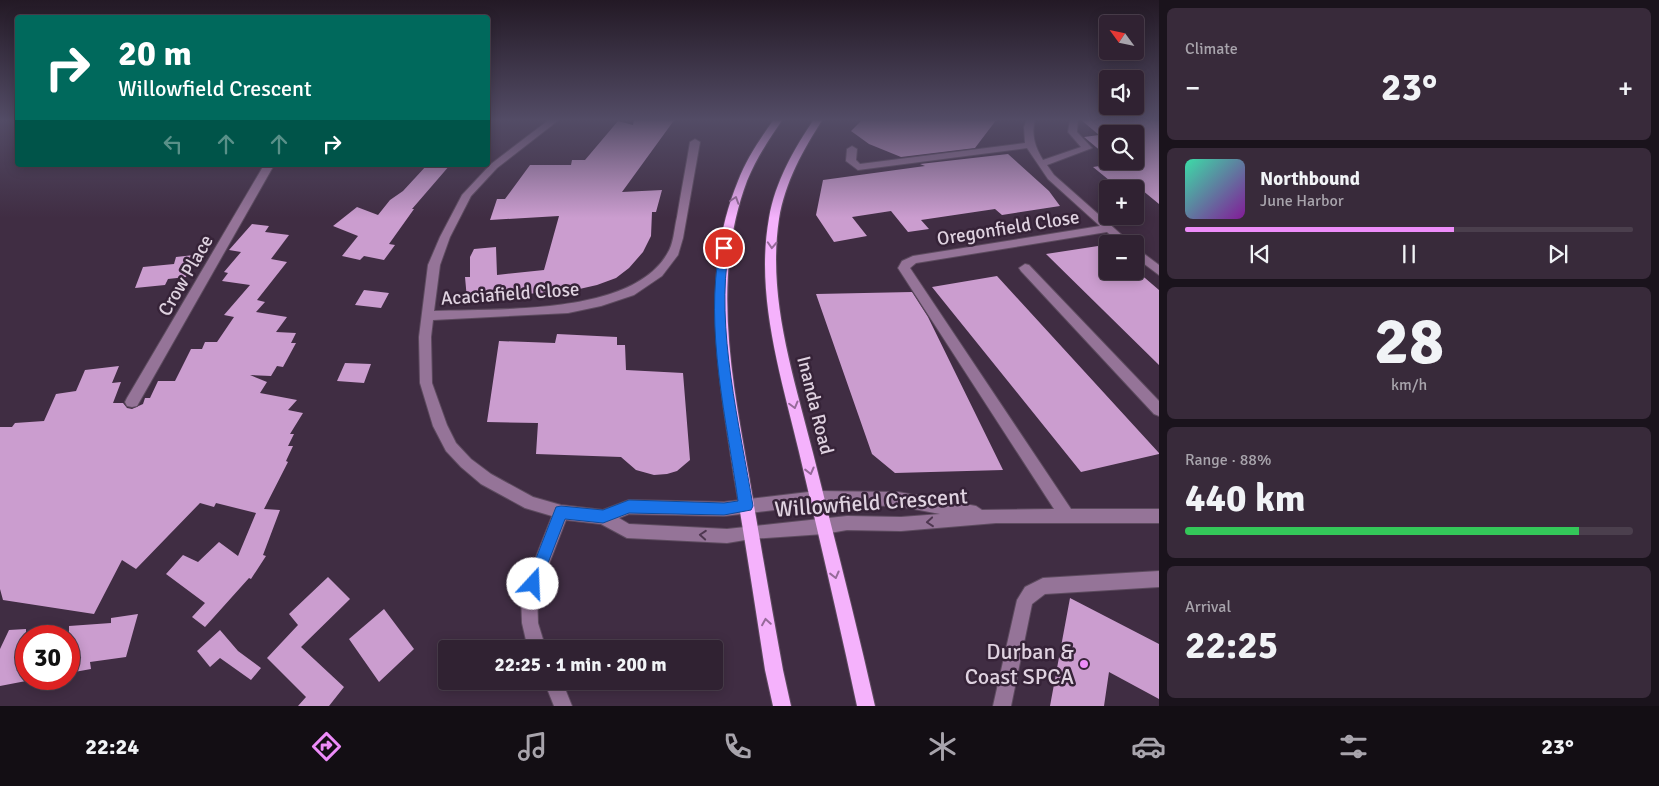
<!DOCTYPE html>
<meta charset="utf-8">
<style>
:root{--surface:#302232;--page:#382a3a;--text:#f1f3f6;--muted:#a8a4ac;--line:#4b3f4d;--accent:#ed8cf9}
body{margin:0;font-family:Signika,sans-serif;background:var(--page);color:var(--text);height:100vh;display:flex;flex-direction:column;font-size:19px;white-space:nowrap}
*{box-sizing:border-box;margin:0}
p{font-size:16px;color:var(--muted)}
.icon{flex:none;width:28px;height:28px;fill:none;stroke:currentColor;stroke-width:2;stroke-linecap:round;stroke-linejoin:round}
.map{position:relative;flex:1;overflow:hidden}
.sheet{display:flex;flex-direction:column;gap:8px;padding:8px;background:#1a131c;width:500px}
.sheet>*{flex:none}
.banner{position:absolute;left:15px;top:15px;width:475px;height:152px;border-radius:5px;box-shadow:0 2px 12px #0003,0 0 0 1px var(--line);background:#00695c;color:#fff;overflow:hidden}
.needle{width:32px;rotate:303deg}
.tools{position:absolute;left:1099px;top:15px;display:grid;gap:10px}
.tools a{display:grid;place-items:center;width:45px;height:45px;border-radius:5px;background:var(--surface);box-shadow:0 2px 12px #0003,0 0 0 1px var(--line);font-size:25px}
.speed{position:absolute;left:15px;top:625px;display:flex;gap:10px;font-size:25px;font-weight:700;text-align:center}
.speed>*{display:grid;place-content:center;width:65px;height:65px;border-radius:50%;background:var(--surface);box-shadow:0 2px 12px #0003,0 0 0 1px var(--line);line-height:1}
.speed .limit{border:8px solid #d22;background:#fff;color:#111}
.pin{position:absolute;display:grid;place-items:center;width:42px;height:42px;color:#fff;margin:-21px;border:2px solid #fff;border-radius:50%;box-shadow:0 1px 5px #0007}
.me{position:absolute;width:55px;margin:-28px;rotate:20deg;stroke-linejoin:round;filter:drop-shadow(0 0 4px #0008)}
.turn{display:flex;align-items:center;gap:18px;height:105px;padding:0 20px;font-size:22px}
.turn .icon{width:65px;height:65px;stroke-width:2.5}
.turn b{display:block;font-size:35px;line-height:42px}
.lanes{display:flex;align-items:center;height:48px;padding:0 20px;background:#0003;justify-content:center;gap:25px;direction:ltr}
.lanes .off{opacity:.35}
.big{font-size:38px;font-weight:700;line-height:1.1}
.sheet .tile{flex:1;display:flex;flex-direction:column;justify-content:center;gap:8px;min-width:0;padding:0 18px;border-radius:8px;background:var(--page)}
.sheet .dial{align-items:center;gap:0}
.dial b{font-size:65px;line-height:1}
.song{display:flex;align-items:center;gap:15px}
.cover{width:60px;height:60px;border-radius:8px;background:linear-gradient(135deg,hsl(160 70% 55%),hsl(290 70% 35%))}
.played{height:5px;border-radius:2px;background:linear-gradient(90deg,var(--accent) 60%,var(--line) 60%)}
.keys{display:flex;justify-content:space-around;direction:ltr}
.heat{display:flex;justify-content:space-between;align-items:center;font-size:28px;direction:ltr}
.charge{height:8px;border-radius:4px;background:linear-gradient(90deg,#34c759 88%,var(--line) 0)}
.trip{position:absolute;left:438px;top:640px;width:285px;height:50px;border-radius:5px;background:var(--surface);box-shadow:0 2px 12px #0003,0 0 0 1px var(--line);font-weight:700;line-height:50px;text-align:center}
.tab-bar{display:flex;height:80px;justify-content:space-around;align-items:center;background:#130e14;color:var(--muted)}
.tab-bar .icon{width:35px;height:35px}
.tab-bar .current{color:var(--accent)}
.tab-bar b{font-size:22px;color:var(--text)}
main{display:flex;flex:1;min-height:0}
.map>svg:first-child{display:block}
.building{fill:#cb9dcf}
.lines{fill:none;stroke-linecap:round;stroke-linejoin:round}
.minor-casing{stroke:#5d4b5f;stroke-width:2}
.major-casing{stroke:#5d4b5f;stroke-width:2}
.minor{fill:#957498;fill-rule:evenodd}
.major{fill:#f5b2fc;fill-rule:evenodd}
.oneway{stroke:#966a9a}
.oneway2{stroke:#4e3750}
.route{fill:#1a73e8;stroke:#114b97}
.poi-dot{fill:#ed8cf9;stroke:#362338;stroke-width:2}
.labels{text-anchor:middle;stroke-width:5;stroke-linejoin:round;paint-order:stroke}
.street-label{font-size:19px;fill:#dfd2e0;stroke:#362338}
.near-street-label{font-size:22px;fill:#dfd2e0;stroke:#362338}
.near-poi-label{font-size:22px;fill:#dfd2e0;stroke:#362338;text-anchor:end}
</style>
<main>
<div class="map">
<svg width="1159" height="706" viewBox="0 0 1159 706">
<rect width="100%" height="100%" fill="#402d43"/>
<path class="building" d="M634,119h41l-53,73 40,-2 -6,22h-4l-1,24 -8,16 -14,16 -13,10 -19,7 -22,5 -108,9 -2,-22h5v-20l4,-8 22,-2 1,28 47,-5 15,-54 -69,4 7,-21h8l25,-34h41l1,-5h13l33,-39 15,4z
M863,119h134l-22,29 -74,9 -32,-13 -18,-13z
M1080,119h79v85l-17,-14 -7,2v-3h-15l-27,-22 19,-3 -4,-3h27v-27h-27v23l-24,-20 15,-2z
M1008,154l41,37 11,15 -58,9 -7,-6 -74,11 8,9 -21,3 -17,-21 -39,6 15,19 -33,6 -18,-27 7,-35 102,-14 -5,-2z
M427,165h23l-38,44h2l-25,35 6,1 -11,15 -20,-4 -4,4 -18,-4 16,-20 -25,-10 24,-19 21,8 12,-15 13,-9z
M252,224l17,2 -4,6 24,3 -18,24 16,3 -30,38 8,2 -9,10 31,5 -11,15 20,1 -5,10h5l-13,24 -6,-1 -6,10 -21,-1 17,7 -7,11 37,7 -9,10 15,3 -13,21h4l-6,12h5l-7,15 2,1 -24,47 16,1 -17,45 3,1 -15,23 -2,-1 -44,49 -13,-10 13,-14 -39,-29 17,-19 15,7 21,-20 19,14 18,-43 -40,-10 -2,4 -14,-4 -64,66 -14,-9 -28,54 -91,-14 -3,-11v-162h12l3,-4 29,-2 12,-27 20,-3 9,-21 34,-4 -7,17 9,-1 -8,21h10l4,5 5,1 11,-5 2,-6h5l8,-17h17l16,-32h11l3,-7h12l17,-25 -10,-2 26,-30 -28,-4 6,-8 -4,-1 17,-20 -12,-2z
M1098,246l10,8v17h18l3,2 9,-1 21,18v75l-113,-111z
M194,255l-8,22 -18,2 -3,6 -30,3 8,-21 31,-3 2,-7z
M997,276l162,177v1l-78,18 -149,-185z
M364,290l25,3 -8,15 -26,-3z
M912,292l16,25 75,153 -108,3 -23,-19 -56,-160z
M557,334l60,3v8h8l1,25 57,3 7,87 -13,11 -10,3 -13,1 -18,-5 -15,-13 -85,-3 2,-31 -51,-1 12,-81 56,2z
M345,363l26,1 -7,19 -27,-2z
M328,577l22,22 -49,48 43,40 -15,19h-31l8,-9 -39,-39 31,-33 -9,-11z
M1070,598l89,46v55l-50,-27 -5,34h-54z
M384,609l30,40 -35,33 -30,-43z
M138,614l-12,43 -36,5 1,7 -22,4v-47l42,-3v-5z
M26,629v52l-26,5v-37l9,-19z
M220,630l18,21 23,17 -10,12 -31,-22 -10,9 -13,-16z"/>
<g class="lines">
<defs>
<path id="minor" d="M550,119h10l-63,49 -26,28 -21,41 -10,28 -6,46c63,-3 197,5 233,-57 7,-10 7,-25 10,-37 4,-25 9,-50 13,-75l5,-3 5,3 -17,96 -5,17 -16,21 -28,19 -33,11 -33,7 -135,7 -2,17 1,46 15,42 9,18 15,16 20,15 42,23 28,8 42,5 26,-10 95,2 93,-11 81,1 78,14 6,4 72,-1 -156,-241 4,-7 11,-5 187,-30 -52,-47 -21,-31 -169,22 -12,-9 1,-12 5,-3 5,3 -1,11 4,4 165,-21 -1,-16 3,-8h8c-4,16 0,28 8,41l38,-13 -13,-15 2,-13h8l-1,13 15,16 -45,17 7,10 78,69h-12l-13,-12 -191,31 -6,5 161,241h88v14h-163l-95,8 -54,-1 -23,4 -73,5 -24,4 -100,-5 -26,-14 -35,-4 -29,75 1,28 8,26h-18l-6,-26 -1,-28 31,-79 -27,-8 -44,-24 -20,-17 -15,-16 -13,-25 -13,-43 -1,-46 9,-72 12,-28 22,-42 29,-31zM817,505l81,1 42,8 -39,3 -54,-1 -120,13 -98,-5 -10,-6 10,-4 95,2z
M264,165h10l-137,241 -5,1 -5,-1 -2,-4 2,-4z
M1135,247l24,18v10l-24,-18z
M1025,264l4,1 130,136v15l-5,-2 -133,-143 -2,-3z
M1159,571v16l-114,7 -13,10 -21,102h-18l24,-106 8,-13 18,-9z
M544,681h18l10,25h-18z"/>
<path id="major" d="M774,119h9c-14,20 -27,40 -36,62 -36,96 -15,198 2,295 11,65 22,129 34,194l8,36h-18l-8,-36c-10,-65 -20,-130 -31,-194 -15,-97 -35,-201 4,-295 9,-23 22,-42 36,-62z
M814,119h9c-20,31 -38,63 -44,100 -12,79 15,158 34,234 21,84 43,168 62,253h-18c-18,-85 -38,-169 -58,-254 -18,-76 -44,-156 -30,-234 6,-36 25,-69 45,-99z"/>
</defs>
<use href="#minor" class="minor-casing"/>
<use href="#major" class="major-casing"/>
<use href="#minor" class="minor"/>
<use href="#major" class="major"/>
</g>
<defs><path id="oneway-chevron" d="M-2-3.5L2.5 0L-2 3.5" fill="none" stroke-width="1.6" stroke-linecap="round" stroke-linejoin="round" transform="scale(1.25)"/></defs>
<g class="oneway">
<use href="#oneway-chevron" transform="translate(735 200) rotate(-72)"/>
<use href="#oneway-chevron" transform="translate(772 245) rotate(93)"/>
<use href="#oneway-chevron" transform="translate(794 405) rotate(75)"/>
<use href="#oneway-chevron" transform="translate(810 471) rotate(76)"/>
<use href="#oneway-chevron" transform="translate(835 575) rotate(76)"/>
<use href="#oneway-chevron" transform="translate(766 622) rotate(-99)"/>
</g>
<g class="oneway2">
<use href="#oneway-chevron" transform="translate(930 522) rotate(175)"/>
<use href="#oneway-chevron" transform="translate(703 535) rotate(-176)"/>
</g>
<linearGradient id="sky" x2="0" y2="1"><stop stop-color="#231925"/><stop offset="0.55" stop-color="#534c66"/><stop offset="1" stop-color="#534c66" stop-opacity="0"/></linearGradient>
<rect width="1159" height="218" fill="url(#sky)"/>
<path class="route" d="M724,245l5,3c-14,80 11,178 24,258l-2,4 -27,5 -95,-2 -26,10 -38,-4 -27,70 -5,2 -5,-2 -2,-5 30,-77 5,-1 42,4 26,-10 95,3 14,-2c-11,-79 -34,-174 -18,-253z"/>
<circle class="poi-dot" cx="1084" cy="664" r="5"/>
<g class="labels">
<g class="street-label">
<text transform="translate(1008 227) rotate(-9)" y="7">Oregonfield Close</text>
<text transform="translate(185 275) rotate(-60)" y="7">Crow Place</text>
<text transform="translate(510 293) rotate(-4)" y="7">Acaciafield Close</text>
<text transform="translate(816 405) rotate(76)" y="7">Inanda Road</text>
</g>
<g class="near-street-label">
<text transform="translate(871 502) rotate(-4)" y="8">Willowfield Crescent</text>
</g>
<g class="near-poi-label">
<text x="1074" y="659">Durban &amp;<tspan x="1074" dy="25">Coast SPCA</tspan></text>
</g>
</g>
</svg>
<div class="tools">
<a><svg class="needle" viewBox="-14 -14 28 28"><path d="M0-13l5 13h-10z" fill="#e53935"/><path d="M0 13l5-13h-10z" fill="#a8a4ac"/></svg></a>
<a><svg class="icon" aria-label="sound" viewBox="0 0 24 24"><path d="M4 9h4l5-4v14l-5-4H4zM17 9q2 3 0 6"/></svg></a>
<a><svg class="icon" aria-label="search" viewBox="0 0 24 24"><circle cx="10" cy="10" r="6"/><path d="M15 15l6 6"/></svg></a>
<a>+</a>
<a>−</a>
</div>
<div class="speed"><div class="limit">30</div></div>
<div class="pin" style="left:724px;top:248px;background:#d93025"><svg class="icon" aria-label="arrive" viewBox="0 0 24 24"><path d="M6 21V4h12l-3 4 3 4H6"/></svg></div>
<svg class="me" style="left:533px;top:584px" viewBox="-20 -20 40 40"><circle r="19" fill="#fff"/><path d="M0-13L10 11 0 6-10 11z" fill="#1a73e8"/></svg>
<div class="trip">22:25 · 1 min · 200 m</div>
<div class="banner">
<div class="turn"><svg class="icon" aria-label="right" viewBox="0 0 24 24"><path d="M7 20v-9h11M14 6l5 5-5 5"/></svg><div><b>20 m</b>Willowfield Crescent</div></div>
<div class="lanes"><svg class="icon off" aria-label="left" viewBox="0 0 24 24"><path d="M17 20v-9H6M10 6l-5 5 5 5"/></svg><svg class="icon off" aria-label="ahead" viewBox="0 0 24 24"><path d="M12 20V5M6 11l6-6 6 6"/></svg><svg class="icon off" aria-label="ahead" viewBox="0 0 24 24"><path d="M12 20V5M6 11l6-6 6 6"/></svg><svg class="icon" aria-label="right" viewBox="0 0 24 24"><path d="M7 20v-9h11M14 6l5 5-5 5"/></svg></div>
</div>
</div>
<section class="sheet">
<div class="tile"><p>Climate</p>
<div class="heat"><a>−</a><b class="big">23°</b><a>+</a></div>
</div>
<div class="tile">
<div class="song"><i class="cover"></i><div><b>Northbound</b><p>June Harbor</p></div></div>
<div class="played"></div>
<div class="keys"><svg class="icon" aria-label="previous" viewBox="0 0 24 24"><path d="M18 5L8 12l10 7zM5 5v14"/></svg><svg class="icon" aria-label="pause" viewBox="0 0 24 24"><path d="M8 5v14M16 5v14"/></svg><svg class="icon" aria-label="next" viewBox="0 0 24 24"><path d="M6 5l10 7-10 7zM19 5v14"/></svg></div>
</div>
<div class="tile dial"><b>28</b><p>km/h</p></div>
<div class="tile"><p>Range · 88%</p><b class="big">440 km</b><div class="charge"></div></div>
<div class="tile"><p>Arrival</p><b class="big">22:25</b></div>
</section>
</main>
<nav class="tab-bar">
<b>22:24</b>
<svg class="icon current" aria-label="directions" viewBox="0 0 24 24"><path d="M12 3l9 9-9 9-9-9zM9 14v-3h6M13 9l2 2-2 2"/></svg>
<svg class="icon" aria-label="music" viewBox="0 0 24 24"><path d="M9 18V5l10-2v13"/><circle cx="6" cy="18" r="3"/><circle cx="16" cy="16" r="3"/></svg>
<svg class="icon" aria-label="phone" viewBox="0 0 24 24"><path d="M5 4h4l2 5-3 2q2 4 5 5l2-3 5 2v4C11 20 4 13 5 4z"/></svg>
<svg class="icon" aria-label="climate" viewBox="0 0 24 24"><path d="M12 3v18M4 7l16 10M4 17L20 7"/></svg>
<svg class="icon" aria-label="car" viewBox="0 0 24 24"><path d="M5 17H2v-5l4-1 3-4h7l3 4 3 1v5h-3M9 17h6M6 11h13"/><circle cx="7" cy="17" r="2"/><circle cx="17" cy="17" r="2"/></svg>
<svg class="icon" aria-label="filters" viewBox="0 0 24 24"><path d="M4 7h16M4 17h16"/><circle cx="9" cy="7" r="2"/><circle cx="15" cy="17" r="2"/></svg>
<b>23°</b>
</nav>
